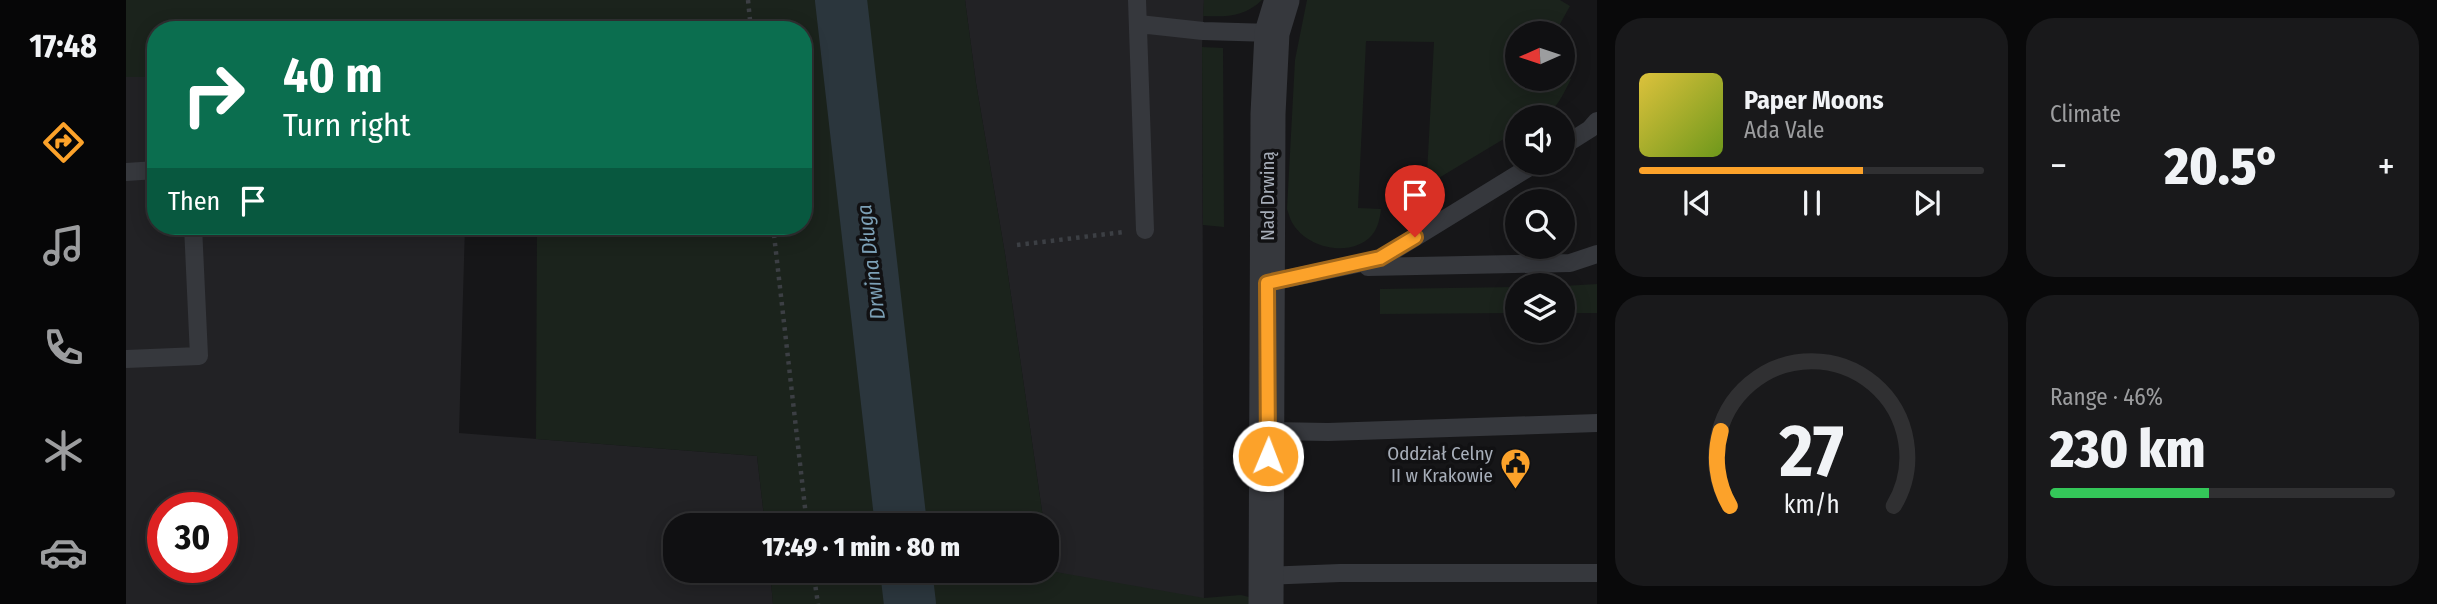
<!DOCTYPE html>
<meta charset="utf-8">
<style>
:root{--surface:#101012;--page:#19191b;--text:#f1f3f6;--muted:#9c9d9f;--line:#303032;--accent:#fca22a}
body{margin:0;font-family:"Fira Sans Condensed",sans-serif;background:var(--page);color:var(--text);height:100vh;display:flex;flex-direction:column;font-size:26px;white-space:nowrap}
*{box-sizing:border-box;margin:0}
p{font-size:23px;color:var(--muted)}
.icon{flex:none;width:38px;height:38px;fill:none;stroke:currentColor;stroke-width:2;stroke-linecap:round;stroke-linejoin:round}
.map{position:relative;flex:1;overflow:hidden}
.drawer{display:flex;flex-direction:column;gap:18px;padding:18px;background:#09090a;width:840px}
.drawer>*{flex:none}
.hud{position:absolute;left:21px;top:21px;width:665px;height:214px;border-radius:28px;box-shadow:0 4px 18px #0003,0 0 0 2px var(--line);background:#0b6e4f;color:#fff;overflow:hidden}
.needle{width:46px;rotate:267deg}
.controls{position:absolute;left:1379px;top:21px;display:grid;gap:14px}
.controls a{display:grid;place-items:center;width:70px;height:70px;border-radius:50%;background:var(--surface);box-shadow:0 4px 18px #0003,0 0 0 2px var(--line);font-size:35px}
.speed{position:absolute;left:21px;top:492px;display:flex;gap:14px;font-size:35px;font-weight:700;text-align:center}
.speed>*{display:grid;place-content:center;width:91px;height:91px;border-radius:50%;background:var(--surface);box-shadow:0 4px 18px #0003,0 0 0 2px var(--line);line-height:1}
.speed .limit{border:10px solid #d22;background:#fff;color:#111}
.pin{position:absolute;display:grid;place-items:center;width:60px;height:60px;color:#fff;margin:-72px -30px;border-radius:50% 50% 50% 0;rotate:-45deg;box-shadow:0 0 7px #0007}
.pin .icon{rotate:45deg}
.me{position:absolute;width:77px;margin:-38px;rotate:1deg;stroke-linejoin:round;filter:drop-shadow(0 0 5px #0008)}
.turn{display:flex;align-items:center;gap:24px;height:147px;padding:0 21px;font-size:32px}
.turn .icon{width:91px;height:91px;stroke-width:2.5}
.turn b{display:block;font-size:49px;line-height:60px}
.then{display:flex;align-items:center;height:66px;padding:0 21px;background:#0003;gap:14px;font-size:26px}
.big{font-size:52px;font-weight:800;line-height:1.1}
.drawer .tile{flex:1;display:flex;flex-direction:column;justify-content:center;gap:10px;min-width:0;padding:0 24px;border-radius:28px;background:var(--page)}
.drawer .dial{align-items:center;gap:0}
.dial svg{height:182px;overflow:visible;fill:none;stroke:var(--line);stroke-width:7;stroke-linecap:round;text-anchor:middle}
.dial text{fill:var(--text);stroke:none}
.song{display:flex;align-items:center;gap:21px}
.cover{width:84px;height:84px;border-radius:10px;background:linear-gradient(135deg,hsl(50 70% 55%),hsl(80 70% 35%))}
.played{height:7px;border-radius:4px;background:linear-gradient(90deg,var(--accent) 65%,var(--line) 65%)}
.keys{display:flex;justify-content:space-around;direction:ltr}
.heat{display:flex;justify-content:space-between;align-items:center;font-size:38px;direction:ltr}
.charge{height:10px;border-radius:5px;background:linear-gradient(90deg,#34c759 46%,var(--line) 0)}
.drawer .tiles{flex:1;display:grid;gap:18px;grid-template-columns:repeat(2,1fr)}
.trip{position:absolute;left:537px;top:513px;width:396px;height:70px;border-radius:28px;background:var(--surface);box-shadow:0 4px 18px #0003,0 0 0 2px var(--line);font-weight:800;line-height:70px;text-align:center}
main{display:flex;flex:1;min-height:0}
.menu{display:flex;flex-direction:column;width:126px;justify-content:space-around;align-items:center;background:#060607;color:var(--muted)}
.menu .icon{width:49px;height:49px}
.menu .on{color:var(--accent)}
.menu b{font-size:32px;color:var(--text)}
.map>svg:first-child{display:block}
.built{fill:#222225;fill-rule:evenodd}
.green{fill:#1b231c}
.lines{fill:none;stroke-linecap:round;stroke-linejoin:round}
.river{stroke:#2b363d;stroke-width:52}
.path{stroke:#3c3f44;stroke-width:4.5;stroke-dasharray:3.5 5;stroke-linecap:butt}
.lane{stroke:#36383d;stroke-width:18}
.street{stroke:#36383d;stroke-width:35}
.route-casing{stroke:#a4691b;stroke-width:18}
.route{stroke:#fca22a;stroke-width:12}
.labels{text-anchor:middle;stroke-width:7;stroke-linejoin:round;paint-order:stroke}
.street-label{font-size:19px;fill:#a7aeb9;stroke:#111113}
.poi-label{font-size:19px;fill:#a7aeb9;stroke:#111113;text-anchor:end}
.water-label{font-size:21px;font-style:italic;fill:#7ca0b6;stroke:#111113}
</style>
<main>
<nav class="menu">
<b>17:48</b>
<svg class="icon on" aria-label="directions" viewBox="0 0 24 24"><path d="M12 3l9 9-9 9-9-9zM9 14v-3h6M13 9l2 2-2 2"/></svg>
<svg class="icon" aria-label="music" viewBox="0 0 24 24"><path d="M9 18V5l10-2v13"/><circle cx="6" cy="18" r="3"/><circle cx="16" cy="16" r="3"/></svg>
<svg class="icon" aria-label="phone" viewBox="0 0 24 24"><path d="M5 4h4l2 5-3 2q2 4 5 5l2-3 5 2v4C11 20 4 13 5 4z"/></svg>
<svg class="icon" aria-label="climate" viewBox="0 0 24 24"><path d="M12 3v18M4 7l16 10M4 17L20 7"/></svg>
<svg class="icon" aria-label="car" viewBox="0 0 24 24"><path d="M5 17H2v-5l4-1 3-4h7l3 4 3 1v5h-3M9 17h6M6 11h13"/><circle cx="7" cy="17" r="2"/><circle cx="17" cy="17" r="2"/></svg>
</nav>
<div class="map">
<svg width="1471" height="604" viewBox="0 0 1471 604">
<rect width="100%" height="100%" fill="#161618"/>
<path class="built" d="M839,0h239l-2,47 2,557 -154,-33 -4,-46h-2l-39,-271 -29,-171z
M0,77h30v149h309l-6,207 298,23 8,69h-89v45l94,1 3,33h-647zM37,508h59v59h-59z"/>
<path class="green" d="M0,0h839l11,83 29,171 39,271h-279l-8,-69 -221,-17 1,-213h266v-196h-647v47h-30z
M1078,0h58c-18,17 -35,17 -59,16z
M1181,0h253l10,6 -15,27h-38v46h46v-3l8,3c-16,31 -17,38 -54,38v14l-105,63 -6,-2v-19l21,1 7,-132 -68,-1 -8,167 23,1c-1,9 -3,19 -9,26 -20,23 -64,14 -79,-11 -3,-4 -4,-10 -6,-15l8,-149z
M1076,47l21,1 1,179 -21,-2z
M1471,284v29h-34v-27z
M1391,287v26l-137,1v-25z
M921,545l3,26 154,27 37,-3 8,2 4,7h-480l-3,-33 276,-1z"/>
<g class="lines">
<path class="river" d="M715,0l60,525
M780,570l4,34"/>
<path class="path" d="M622,0l3,30
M647,226l34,299
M891,245l107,-13
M687,570l5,34"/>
<path class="lane" d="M1011,0l8,230
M1013,24l64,7 69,2
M1437,146l27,-17 7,-8
M0,172l30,-2
M1242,267l202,-4 27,-9
M1141,283l113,-24 156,-96
M0,359l73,-3 -6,-130
M1142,431l60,1 269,-9
M1140,576l74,-3h257"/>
<path class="street" d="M1140,604l2,-490 4,-81 10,-33"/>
</g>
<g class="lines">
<defs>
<path id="route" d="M1142,456l-1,-173 113,-25 35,-21"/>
</defs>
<use href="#route" class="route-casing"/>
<use href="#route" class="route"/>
</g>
<defs>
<symbol id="civic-pin" viewBox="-11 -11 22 30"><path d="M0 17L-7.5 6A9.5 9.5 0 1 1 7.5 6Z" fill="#fca22a" stroke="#111113"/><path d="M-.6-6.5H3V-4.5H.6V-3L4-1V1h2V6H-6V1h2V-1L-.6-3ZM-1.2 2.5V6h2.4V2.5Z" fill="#111"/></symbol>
</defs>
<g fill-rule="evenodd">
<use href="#civic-pin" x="1372" y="446" width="35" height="47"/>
</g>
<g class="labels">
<g class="street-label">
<text transform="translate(1141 196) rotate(-90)" y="7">Nad Drwiną</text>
</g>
<g class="poi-label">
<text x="1367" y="460">Oddział Celny<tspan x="1367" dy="22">II w Krakowie</tspan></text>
</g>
<g class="water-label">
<text transform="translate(745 262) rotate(-97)" y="7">Drwina Długa</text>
</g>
</g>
</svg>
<div class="controls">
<a><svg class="needle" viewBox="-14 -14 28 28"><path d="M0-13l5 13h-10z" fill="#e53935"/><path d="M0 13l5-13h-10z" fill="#9c9d9f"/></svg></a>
<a><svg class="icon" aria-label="sound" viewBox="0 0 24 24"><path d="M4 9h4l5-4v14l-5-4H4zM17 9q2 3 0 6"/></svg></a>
<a><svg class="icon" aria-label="search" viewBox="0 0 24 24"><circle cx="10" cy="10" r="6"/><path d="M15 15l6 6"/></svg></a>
<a><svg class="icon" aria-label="layers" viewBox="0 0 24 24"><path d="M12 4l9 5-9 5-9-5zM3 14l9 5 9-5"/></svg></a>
</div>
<div class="speed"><div class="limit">30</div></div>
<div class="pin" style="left:1289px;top:237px;background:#d93025"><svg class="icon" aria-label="arrive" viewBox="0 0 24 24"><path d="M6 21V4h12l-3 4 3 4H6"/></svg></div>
<svg class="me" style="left:1142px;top:456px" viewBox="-20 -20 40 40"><circle r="17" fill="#fca22a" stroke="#fff" stroke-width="3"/><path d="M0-11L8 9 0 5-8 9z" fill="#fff"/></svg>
<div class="trip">17:49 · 1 min · 80 m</div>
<div class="hud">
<div class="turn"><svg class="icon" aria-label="right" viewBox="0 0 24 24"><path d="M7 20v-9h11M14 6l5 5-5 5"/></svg><div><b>40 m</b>Turn right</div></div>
<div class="then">Then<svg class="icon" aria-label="arrive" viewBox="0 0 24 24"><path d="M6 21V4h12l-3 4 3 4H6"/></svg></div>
</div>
</div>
<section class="drawer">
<div class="tiles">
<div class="tile">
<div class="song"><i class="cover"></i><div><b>Paper Moons</b><p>Ada Vale</p></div></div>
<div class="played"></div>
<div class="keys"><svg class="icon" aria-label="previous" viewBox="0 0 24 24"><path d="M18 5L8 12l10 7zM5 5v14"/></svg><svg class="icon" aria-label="pause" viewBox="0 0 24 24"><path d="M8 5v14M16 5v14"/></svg><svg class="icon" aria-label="next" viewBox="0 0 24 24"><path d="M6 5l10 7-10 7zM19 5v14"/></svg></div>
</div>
<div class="tile"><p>Climate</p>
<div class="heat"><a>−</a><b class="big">20.5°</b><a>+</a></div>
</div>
<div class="tile dial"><svg viewBox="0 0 100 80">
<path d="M14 69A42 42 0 1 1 86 69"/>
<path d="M14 69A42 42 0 0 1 10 36" stroke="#fca22a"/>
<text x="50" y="56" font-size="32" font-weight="700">27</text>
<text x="50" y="72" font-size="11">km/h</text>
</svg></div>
<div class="tile"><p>Range · 46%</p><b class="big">230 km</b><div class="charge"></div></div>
</div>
</section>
</main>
